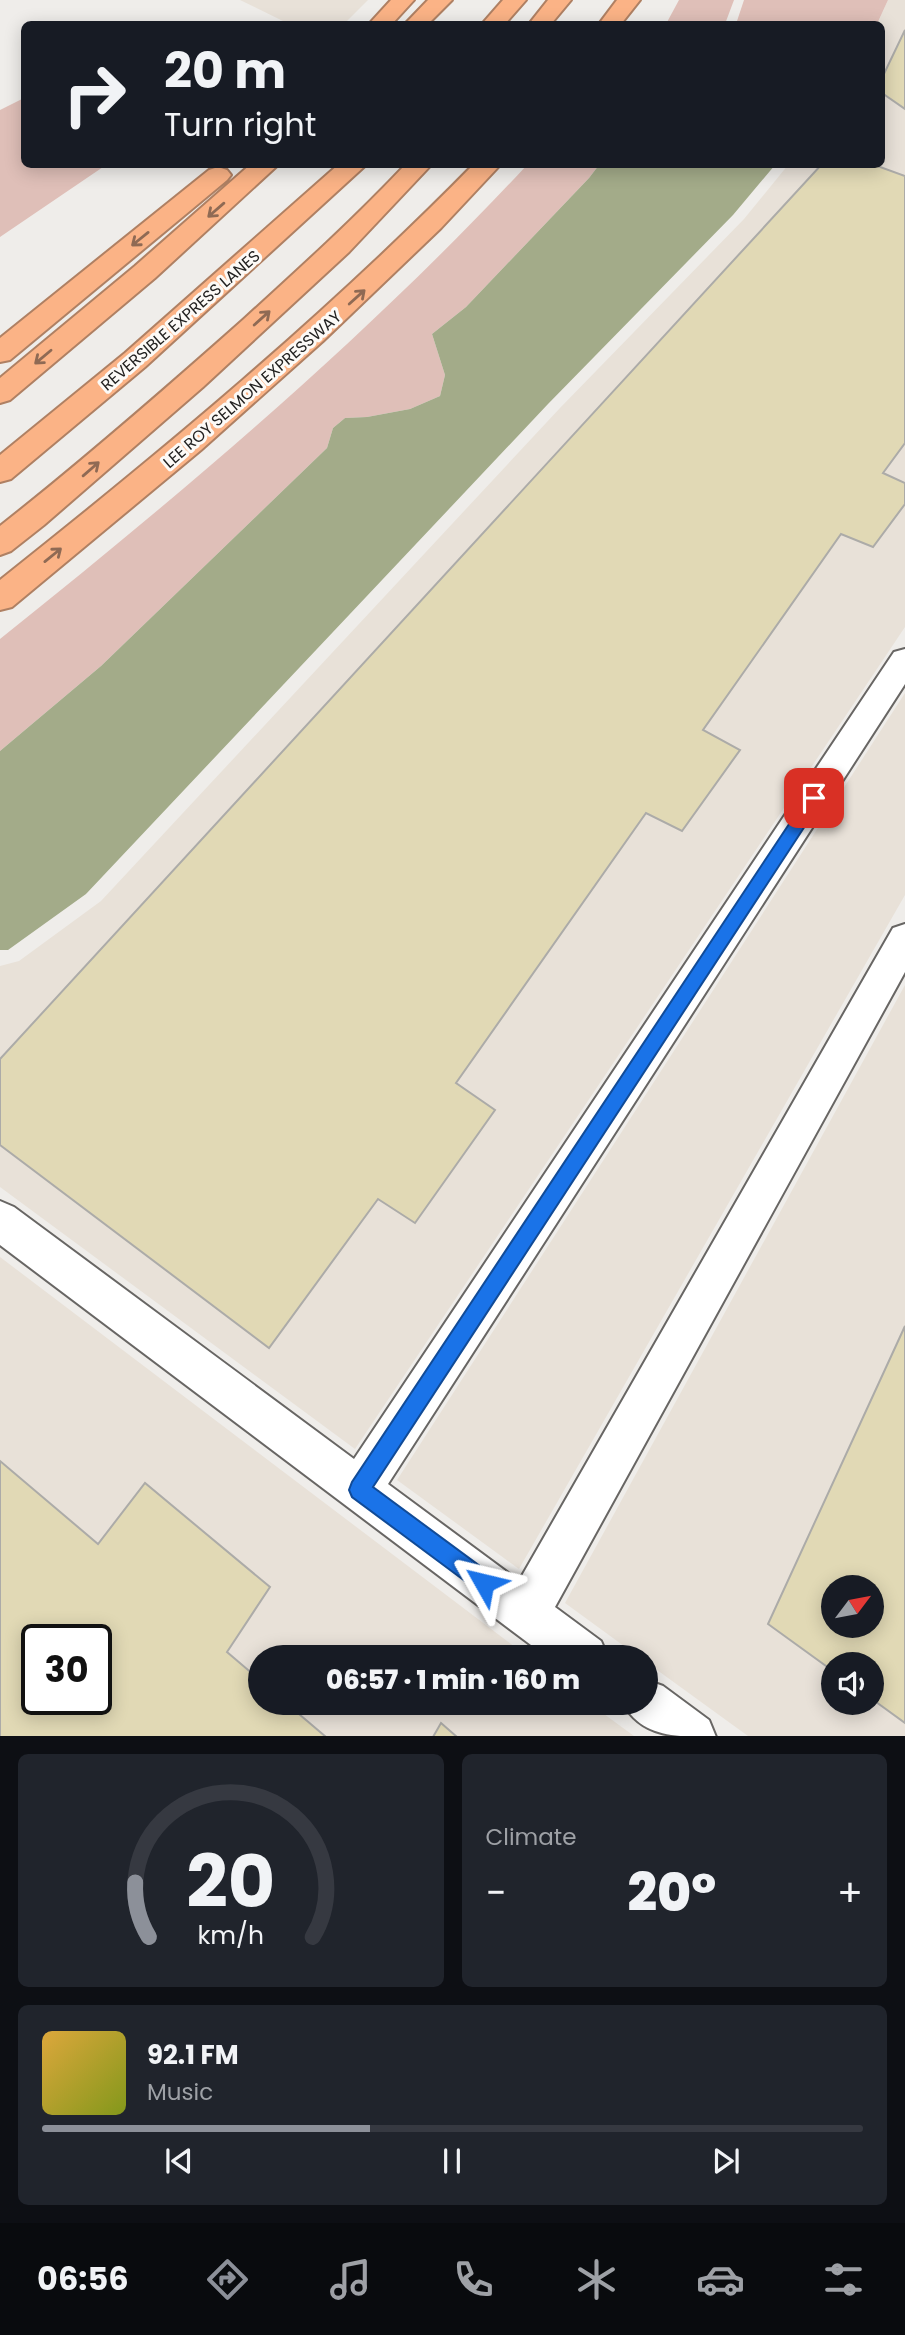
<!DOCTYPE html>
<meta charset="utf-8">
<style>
:root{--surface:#171b24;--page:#20242c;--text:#f1f3f6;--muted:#9ea1a6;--line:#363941;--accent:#8c9099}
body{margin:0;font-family:Poppins,sans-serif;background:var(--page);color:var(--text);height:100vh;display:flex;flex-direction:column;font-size:26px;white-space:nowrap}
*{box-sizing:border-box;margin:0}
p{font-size:23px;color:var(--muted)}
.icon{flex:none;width:38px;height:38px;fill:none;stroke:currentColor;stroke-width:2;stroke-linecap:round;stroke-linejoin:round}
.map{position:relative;height:1736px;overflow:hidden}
.sheet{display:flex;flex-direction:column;gap:18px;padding:18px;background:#0d0f14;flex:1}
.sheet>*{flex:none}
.banner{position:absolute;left:21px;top:21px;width:864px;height:147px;border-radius:10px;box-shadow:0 4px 18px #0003;background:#171b24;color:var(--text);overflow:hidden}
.needle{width:46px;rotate:58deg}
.buttons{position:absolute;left:821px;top:1575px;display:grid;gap:14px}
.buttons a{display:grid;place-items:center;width:63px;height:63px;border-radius:50%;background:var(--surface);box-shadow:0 4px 18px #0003;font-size:35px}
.speed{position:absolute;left:21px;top:1624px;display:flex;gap:14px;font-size:35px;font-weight:700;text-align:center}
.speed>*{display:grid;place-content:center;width:91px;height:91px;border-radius:50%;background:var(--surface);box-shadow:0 4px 18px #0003;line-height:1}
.speed .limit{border:4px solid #111;border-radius:10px;background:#fff;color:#111}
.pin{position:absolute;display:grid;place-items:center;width:60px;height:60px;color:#fff;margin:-30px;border-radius:14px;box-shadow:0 4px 10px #0006}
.me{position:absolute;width:77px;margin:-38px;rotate:307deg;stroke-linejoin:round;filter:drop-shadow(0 0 5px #0008)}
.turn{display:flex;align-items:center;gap:24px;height:147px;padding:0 28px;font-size:32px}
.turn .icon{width:91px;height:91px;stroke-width:2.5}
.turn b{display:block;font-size:49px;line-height:60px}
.big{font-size:52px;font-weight:800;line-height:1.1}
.sheet .widget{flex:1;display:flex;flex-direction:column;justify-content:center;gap:10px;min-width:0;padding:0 24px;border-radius:10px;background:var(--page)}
.sheet .dial{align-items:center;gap:0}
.dial svg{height:182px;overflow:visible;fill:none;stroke:var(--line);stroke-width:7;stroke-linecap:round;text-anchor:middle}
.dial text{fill:var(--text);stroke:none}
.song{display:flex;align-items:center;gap:21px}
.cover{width:84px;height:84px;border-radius:10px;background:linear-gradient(135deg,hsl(40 70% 55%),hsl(70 70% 35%))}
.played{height:7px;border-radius:4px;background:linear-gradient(90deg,var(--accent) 40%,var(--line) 40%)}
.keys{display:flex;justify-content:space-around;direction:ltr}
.heat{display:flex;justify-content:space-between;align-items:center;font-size:38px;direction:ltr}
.sheet .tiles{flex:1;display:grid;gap:18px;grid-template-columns:1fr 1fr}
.widget:last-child{grid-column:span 2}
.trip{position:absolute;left:248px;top:1645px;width:410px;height:70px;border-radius:35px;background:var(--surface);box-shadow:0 4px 18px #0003;font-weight:800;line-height:70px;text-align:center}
.tabs{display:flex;height:112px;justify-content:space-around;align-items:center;background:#090b0e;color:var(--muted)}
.tabs .icon{width:49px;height:49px}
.tabs .current{color:var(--accent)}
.tabs b{font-size:32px;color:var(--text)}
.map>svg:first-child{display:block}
.built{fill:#e8e1d8;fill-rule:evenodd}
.green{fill:#dfbfb8}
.water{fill:#a3ab89}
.building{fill:#e1d9b5;stroke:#acaba8;stroke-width:2;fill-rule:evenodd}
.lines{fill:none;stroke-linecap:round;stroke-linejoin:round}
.street-casing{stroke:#686664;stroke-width:4}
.highway-casing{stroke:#af8063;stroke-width:4}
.street{fill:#fff;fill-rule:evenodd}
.highway{fill:#fbb386;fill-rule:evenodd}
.oneway{stroke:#8f6a54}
.route{fill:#1a73e8;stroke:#114b97;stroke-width:2}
.labels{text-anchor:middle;stroke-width:6;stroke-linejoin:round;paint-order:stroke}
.far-street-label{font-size:16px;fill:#232221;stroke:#fcfaf7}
</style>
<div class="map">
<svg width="905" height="1737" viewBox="0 0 905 1737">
<rect width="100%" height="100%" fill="#efedea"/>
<path class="built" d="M240,0h128l-24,24h-55z
M888,0h17v627l-550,822 -355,-262v-221l19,-5 82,-60 459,-493 184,-189 44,-54 94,-1v-140h-5z
M905,693v202l-386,674 -122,-89z
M905,985v751h-157l-102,-74v-5h-7l-74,-54zM833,1587h39v39h-39zM833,1664h39v39h-39z
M0,1257l528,400h-267v46h328l45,33h-634zM37,1640h59v59h-59z"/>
<path class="green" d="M679,0h55l-9,24h-59z
M744,0h144l-11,24h-141z
M24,98v66l82,1 -106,72v-127z
M527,165h72l-10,13 -123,129 -34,27 13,41 -5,21 -30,13 -43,8 -22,1 -12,10 -6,20 -226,218 -101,85v-112c185,-148 365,-300 527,-474z"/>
<path class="water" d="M599,165h176l-42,50 -185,189 -462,490 -78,56h-8v-199l101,-85 226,-218 6,-20 12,-10 22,-1 43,-8 30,-13 5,-21 -13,-41 34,-27 123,-129z"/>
<path class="building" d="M905,30v79l-23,-16v-15z
M822,164h50l33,12v267l-22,30 22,10v21l-32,43 -32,-13 -138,196 37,20 -58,81 -36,-18 -190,270 39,27 -80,113 -37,-24 -109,149 -269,-203v-86z
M905,1326v397l-33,-24v-35h-39v7l-65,-47zM833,1587h39v39h-39z
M0,1461l98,83 47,-61 125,104 -43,65 34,29v22h25l40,34h-326zM37,1640h59v59h-59z
M441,1723l16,14h-24z"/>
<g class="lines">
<defs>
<path id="street" d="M905,649v35l-517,800 131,97 374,-653 12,-4v48l-350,635 46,34 7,16h-61l-547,-412v-44l14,6 340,252 540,-807z
M646,1680l17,6 46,34 7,17c-41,0 -75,0 -93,-34h23z"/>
<path id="highway" d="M391,0h23l-22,24h-23z
M428,0h24l-24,24h-23z
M503,0h23l-21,24h-23z
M548,0h23l-20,24h-22z
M617,0h23l-19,24h-22z
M251,164h28l-124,114 -145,122 -10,3v-25l135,-112z
M339,164h28l-222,203 -134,112 -11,3v-27l125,-102z
M406,164h26l-83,88 -146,135 -159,138 -33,26 -11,4v-29c84,-66 164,-136 244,-207 55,-50 110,-100 162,-155z
M474,164h27l-60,64 -118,113 -122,109 -189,157 -12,3v-30c165,-131 326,-265 474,-416z
M218,167l9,3 4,5 -4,5 -217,180 -10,2v-24l209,-168z"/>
</defs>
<use href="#street" class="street-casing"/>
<use href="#highway" class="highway-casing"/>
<use href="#street" class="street"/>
<use href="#highway" class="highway"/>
</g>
<defs><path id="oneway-shaft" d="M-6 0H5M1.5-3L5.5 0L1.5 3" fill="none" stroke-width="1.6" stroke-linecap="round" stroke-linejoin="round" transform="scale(1.75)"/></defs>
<g class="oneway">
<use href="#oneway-shaft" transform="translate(216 210) rotate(139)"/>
<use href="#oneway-shaft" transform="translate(140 239) rotate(141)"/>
<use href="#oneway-shaft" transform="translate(357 297) rotate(-42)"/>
<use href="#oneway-shaft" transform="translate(262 318) rotate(-42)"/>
<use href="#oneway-shaft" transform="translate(43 357) rotate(140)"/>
<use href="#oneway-shaft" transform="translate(91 469) rotate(-41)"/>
<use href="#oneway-shaft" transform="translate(53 555) rotate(-39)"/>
</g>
<path class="route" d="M814,792l8,6 -2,5 -447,684 119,88 3,8 -3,7 -8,4 -7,-4 -125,-93 -3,-7 3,-8 457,-688z"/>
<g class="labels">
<g class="far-street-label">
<text transform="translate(180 320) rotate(-41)" y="6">REVERSIBLE EXPRESS LANES</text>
<text transform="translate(252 389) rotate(-41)" y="6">LEE ROY SELMON EXPRESSWAY</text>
</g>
</g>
</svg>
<div class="buttons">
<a><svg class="needle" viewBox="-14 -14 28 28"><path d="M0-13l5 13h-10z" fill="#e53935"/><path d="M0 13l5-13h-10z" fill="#9ea1a6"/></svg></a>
<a><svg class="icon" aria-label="sound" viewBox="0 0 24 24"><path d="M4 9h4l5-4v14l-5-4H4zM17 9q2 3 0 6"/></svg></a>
</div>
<div class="speed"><div class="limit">30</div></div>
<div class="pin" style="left:814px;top:798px;background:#d93025"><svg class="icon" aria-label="arrive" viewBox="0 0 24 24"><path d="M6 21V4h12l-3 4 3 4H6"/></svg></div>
<svg class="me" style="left:484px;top:1583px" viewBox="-20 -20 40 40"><path d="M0-17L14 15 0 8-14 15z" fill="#1a73e8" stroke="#fff" stroke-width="4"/></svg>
<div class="trip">06:57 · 1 min · 160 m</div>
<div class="banner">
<div class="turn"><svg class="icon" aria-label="right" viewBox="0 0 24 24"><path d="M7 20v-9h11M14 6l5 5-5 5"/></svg><div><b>20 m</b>Turn right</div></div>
</div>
</div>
<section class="sheet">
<div class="tiles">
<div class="widget dial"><svg viewBox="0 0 100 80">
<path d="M14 69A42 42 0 1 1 86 69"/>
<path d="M14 69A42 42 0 0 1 8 45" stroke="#8c9099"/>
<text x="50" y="56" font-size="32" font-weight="700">20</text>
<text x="50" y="72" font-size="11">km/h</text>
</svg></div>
<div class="widget"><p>Climate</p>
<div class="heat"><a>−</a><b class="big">20°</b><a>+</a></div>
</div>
<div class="widget">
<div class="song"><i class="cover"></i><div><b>92.1 FM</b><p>Music</p></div></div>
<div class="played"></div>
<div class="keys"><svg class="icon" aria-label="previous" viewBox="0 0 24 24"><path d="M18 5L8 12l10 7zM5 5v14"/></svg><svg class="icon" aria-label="pause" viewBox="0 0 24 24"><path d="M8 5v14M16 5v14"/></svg><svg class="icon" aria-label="next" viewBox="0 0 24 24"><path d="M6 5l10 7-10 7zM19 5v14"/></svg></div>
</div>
</div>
</section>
<nav class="tabs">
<b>06:56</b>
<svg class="icon current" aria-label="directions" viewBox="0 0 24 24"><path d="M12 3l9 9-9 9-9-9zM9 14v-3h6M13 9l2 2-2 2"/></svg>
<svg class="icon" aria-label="music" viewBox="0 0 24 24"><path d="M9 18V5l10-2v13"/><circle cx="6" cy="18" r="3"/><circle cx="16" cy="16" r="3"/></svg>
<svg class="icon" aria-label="phone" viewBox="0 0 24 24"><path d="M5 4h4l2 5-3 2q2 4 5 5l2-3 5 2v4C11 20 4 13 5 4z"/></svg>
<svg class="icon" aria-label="climate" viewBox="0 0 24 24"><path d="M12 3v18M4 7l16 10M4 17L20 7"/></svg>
<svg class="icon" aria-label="car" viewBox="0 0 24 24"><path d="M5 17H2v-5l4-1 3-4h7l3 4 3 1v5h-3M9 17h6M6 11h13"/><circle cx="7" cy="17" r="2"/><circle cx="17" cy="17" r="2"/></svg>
<svg class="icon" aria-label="filters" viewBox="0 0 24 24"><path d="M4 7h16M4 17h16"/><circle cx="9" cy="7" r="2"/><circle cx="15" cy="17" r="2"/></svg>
</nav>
